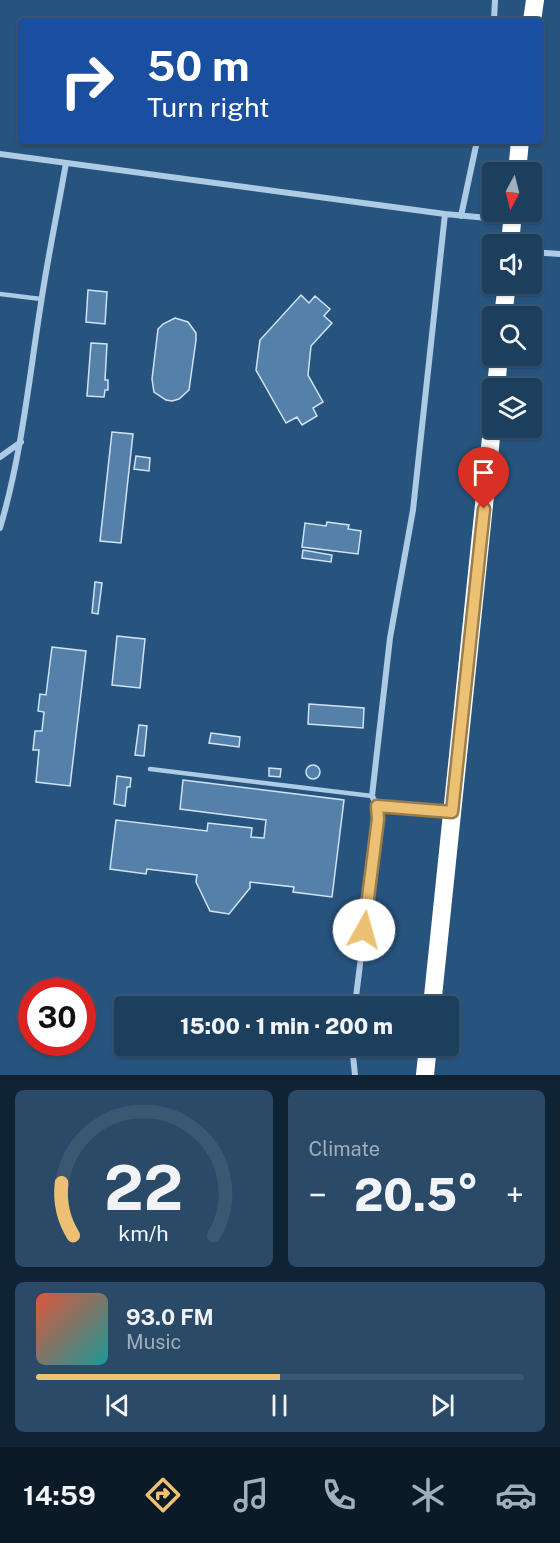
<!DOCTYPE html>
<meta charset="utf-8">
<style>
:root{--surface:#1d3f5e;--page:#2a4a67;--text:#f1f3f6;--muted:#a0afbc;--line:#3b5873;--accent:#edc174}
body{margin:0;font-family:"Public Sans",sans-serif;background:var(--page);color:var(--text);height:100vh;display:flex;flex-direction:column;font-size:22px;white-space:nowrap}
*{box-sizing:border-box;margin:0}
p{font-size:20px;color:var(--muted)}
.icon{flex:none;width:33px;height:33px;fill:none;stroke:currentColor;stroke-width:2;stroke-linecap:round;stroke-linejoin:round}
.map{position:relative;height:1075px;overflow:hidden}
.side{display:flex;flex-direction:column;gap:15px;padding:15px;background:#102334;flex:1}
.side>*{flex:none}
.hud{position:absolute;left:18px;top:18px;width:525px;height:126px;border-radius:6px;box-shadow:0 2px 4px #0004,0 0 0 2px var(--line);background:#1a4fa0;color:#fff;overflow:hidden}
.needle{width:39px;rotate:187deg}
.tools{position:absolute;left:482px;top:162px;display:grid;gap:12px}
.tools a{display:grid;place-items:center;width:60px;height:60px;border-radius:6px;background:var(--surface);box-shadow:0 2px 4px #0004,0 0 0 2px var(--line);font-size:30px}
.speed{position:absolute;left:18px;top:978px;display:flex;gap:12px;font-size:30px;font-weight:700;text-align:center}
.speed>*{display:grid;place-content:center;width:78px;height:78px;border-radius:50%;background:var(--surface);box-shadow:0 2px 4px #0004,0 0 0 2px var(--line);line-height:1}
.speed .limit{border:9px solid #d22;background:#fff;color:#111}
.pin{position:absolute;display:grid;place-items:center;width:51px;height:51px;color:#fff;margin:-62px -26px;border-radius:50% 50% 50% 0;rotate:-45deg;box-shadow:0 0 6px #0007}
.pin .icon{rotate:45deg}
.me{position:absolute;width:66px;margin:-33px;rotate:7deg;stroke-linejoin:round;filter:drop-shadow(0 0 4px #0008)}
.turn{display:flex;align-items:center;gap:21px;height:126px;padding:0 30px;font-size:27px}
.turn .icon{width:78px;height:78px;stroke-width:2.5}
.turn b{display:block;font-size:42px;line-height:51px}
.big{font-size:45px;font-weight:800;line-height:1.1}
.side .tile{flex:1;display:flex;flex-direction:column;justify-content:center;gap:9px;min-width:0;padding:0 21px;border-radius:9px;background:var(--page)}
.side .dial{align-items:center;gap:0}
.dial svg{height:156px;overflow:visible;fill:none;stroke:var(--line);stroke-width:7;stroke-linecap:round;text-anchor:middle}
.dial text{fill:var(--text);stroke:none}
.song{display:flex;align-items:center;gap:18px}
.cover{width:72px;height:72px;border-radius:9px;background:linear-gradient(135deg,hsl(10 70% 55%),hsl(180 70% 35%))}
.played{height:6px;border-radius:3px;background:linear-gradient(90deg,var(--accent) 50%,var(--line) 50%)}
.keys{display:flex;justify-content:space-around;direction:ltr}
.heat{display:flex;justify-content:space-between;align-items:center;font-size:33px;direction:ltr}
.side .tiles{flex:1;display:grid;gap:15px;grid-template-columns:1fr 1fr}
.tile:last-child{grid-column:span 2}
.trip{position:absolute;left:114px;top:996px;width:345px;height:60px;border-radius:6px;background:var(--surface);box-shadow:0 2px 4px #0004,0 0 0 2px var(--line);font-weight:800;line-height:60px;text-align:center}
.menu{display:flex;height:96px;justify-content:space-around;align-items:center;background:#0c1926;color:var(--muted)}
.menu .icon{width:42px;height:42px}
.menu .active{color:var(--accent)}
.menu b{font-size:27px;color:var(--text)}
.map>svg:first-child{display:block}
.building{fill:#5480a9;stroke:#d0e3f4;stroke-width:1.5}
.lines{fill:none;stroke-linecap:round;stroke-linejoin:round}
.lane{stroke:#aecbe5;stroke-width:4.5}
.street{stroke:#aecbe5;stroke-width:6}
.highway{stroke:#fff;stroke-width:18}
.route-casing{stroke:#9a7d4b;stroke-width:15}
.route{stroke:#edc174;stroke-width:10}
</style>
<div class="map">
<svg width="560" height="1075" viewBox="0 0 560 1075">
<rect width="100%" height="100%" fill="#27547e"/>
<path class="building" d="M88,290l19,2 -2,32 -19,-2z
M301,295l8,8 6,-7 15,13 -6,7 8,7 -21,23 -3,29 15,27 -10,6 4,8 -15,9 -5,-8 -11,6 -30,-53 4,-30z
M175,318l13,4 8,11v7l-7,50 -10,9 -7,2 -6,-1 -12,-8 -2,-13 6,-50 5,-5z
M91,343l16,1 -2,36h3v10h-3l-1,7 -17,-1z
M112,432l21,2 -12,109 -21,-2z
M136,456l14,2 -1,13 -15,-2z
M327,522l22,3 -1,4 13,2 -3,23 -56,-7 3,-24 21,3z
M303,550l29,5 -1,7 -29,-4z
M95,582l7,1 -4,31 -6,-1z
M117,636l28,3 -5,49 -28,-3z
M52,647l34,4 -16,135 -34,-4 3,-32h-6l2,-19h7l2,-19 -6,-1 2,-17 6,1z
M309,704l55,4 -1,20 -55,-4z
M139,725l8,1 -3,30 -9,-1z
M211,733l29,4 -1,10 -30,-4z
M306 772a7 7 0 1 1 14 0a7 7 0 1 1-14 0Z
M269,768l12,1 -1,8 -11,-1z
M117,776l14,2 -1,9h-3l-2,19 -11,-2z
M183,780l161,20 -12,97 -39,-5 1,-5 -44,-5v6l-21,26 -19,-3 -14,-29 1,-7 -50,-6 -1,5 -36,-5 6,-49 91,11 1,-8 44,5 -1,9 13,1 2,-18 -86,-11z"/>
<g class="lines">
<path class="lane" d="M0,294l41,5
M150,769l222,27"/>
<path class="street" d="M494,21l1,-21
M0,154l445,60 64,6
M461,216l16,-75
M531,252l29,2
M0,457l21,-15
M0,528c22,-74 29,-150 41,-225 7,-47 17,-94 25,-140
M377,806l74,6
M363,1006l-4,-1 -3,-8 22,-178 -1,-13 -5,-10 18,-158 23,-128 32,-296
M352,1046l3,29"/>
<path class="highway" d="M532,21l3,-21
M517,172l3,-31
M510,244l3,-32
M503,316l4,-32
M496,388l3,-32
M432,1006l60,-578
M425,1075l3,-29"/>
</g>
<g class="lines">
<defs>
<path id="route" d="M364,930l14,-111 -1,-13 75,6 32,-303"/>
</defs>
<use href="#route" class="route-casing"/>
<use href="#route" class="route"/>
</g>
</svg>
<div class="tools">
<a><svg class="needle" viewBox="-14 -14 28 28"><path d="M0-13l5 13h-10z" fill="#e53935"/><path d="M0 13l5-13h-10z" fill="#a0afbc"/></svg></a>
<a><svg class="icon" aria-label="sound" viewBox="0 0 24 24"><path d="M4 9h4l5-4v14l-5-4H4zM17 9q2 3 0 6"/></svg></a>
<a><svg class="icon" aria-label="search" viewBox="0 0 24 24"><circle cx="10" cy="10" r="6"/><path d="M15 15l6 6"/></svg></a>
<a><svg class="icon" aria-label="layers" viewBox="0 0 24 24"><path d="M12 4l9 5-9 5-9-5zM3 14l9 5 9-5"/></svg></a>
</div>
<div class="speed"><div class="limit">30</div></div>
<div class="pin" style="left:484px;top:509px;background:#d93025"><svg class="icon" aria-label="arrive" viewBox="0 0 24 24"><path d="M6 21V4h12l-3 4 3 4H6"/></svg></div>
<svg class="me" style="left:364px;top:930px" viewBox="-20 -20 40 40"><circle r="19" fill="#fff"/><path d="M0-13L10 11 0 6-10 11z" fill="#edc174"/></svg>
<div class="trip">15:00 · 1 min · 200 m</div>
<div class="hud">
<div class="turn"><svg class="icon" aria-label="right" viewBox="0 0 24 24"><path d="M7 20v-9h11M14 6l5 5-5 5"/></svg><div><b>50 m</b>Turn right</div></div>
</div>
</div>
<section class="side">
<div class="tiles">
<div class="tile dial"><svg viewBox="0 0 100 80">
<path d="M14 69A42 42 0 1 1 86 69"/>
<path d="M14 69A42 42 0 0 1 8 42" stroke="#edc174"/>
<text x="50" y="56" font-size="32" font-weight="700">22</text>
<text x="50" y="72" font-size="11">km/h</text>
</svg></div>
<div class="tile"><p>Climate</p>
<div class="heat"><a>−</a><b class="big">20.5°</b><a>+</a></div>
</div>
<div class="tile">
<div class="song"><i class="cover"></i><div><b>93.0 FM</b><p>Music</p></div></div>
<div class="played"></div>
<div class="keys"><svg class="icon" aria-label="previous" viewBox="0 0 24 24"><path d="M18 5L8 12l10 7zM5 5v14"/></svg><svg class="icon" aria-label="pause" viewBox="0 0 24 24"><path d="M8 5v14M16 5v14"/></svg><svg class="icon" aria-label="next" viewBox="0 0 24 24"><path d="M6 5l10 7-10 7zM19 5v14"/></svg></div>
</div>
</div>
</section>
<nav class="menu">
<b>14:59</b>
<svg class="icon active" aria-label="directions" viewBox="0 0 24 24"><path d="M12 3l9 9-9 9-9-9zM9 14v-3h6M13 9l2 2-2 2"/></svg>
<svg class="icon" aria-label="music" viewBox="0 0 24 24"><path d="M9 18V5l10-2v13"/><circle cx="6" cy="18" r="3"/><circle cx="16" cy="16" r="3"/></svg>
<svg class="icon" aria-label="phone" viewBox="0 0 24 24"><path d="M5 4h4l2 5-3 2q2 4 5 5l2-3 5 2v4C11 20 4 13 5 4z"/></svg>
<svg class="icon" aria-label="climate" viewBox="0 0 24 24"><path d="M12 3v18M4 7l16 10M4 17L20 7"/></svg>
<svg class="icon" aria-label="car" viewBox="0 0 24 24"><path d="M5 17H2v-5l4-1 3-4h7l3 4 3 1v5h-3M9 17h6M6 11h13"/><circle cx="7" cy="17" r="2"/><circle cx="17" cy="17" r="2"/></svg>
</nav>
